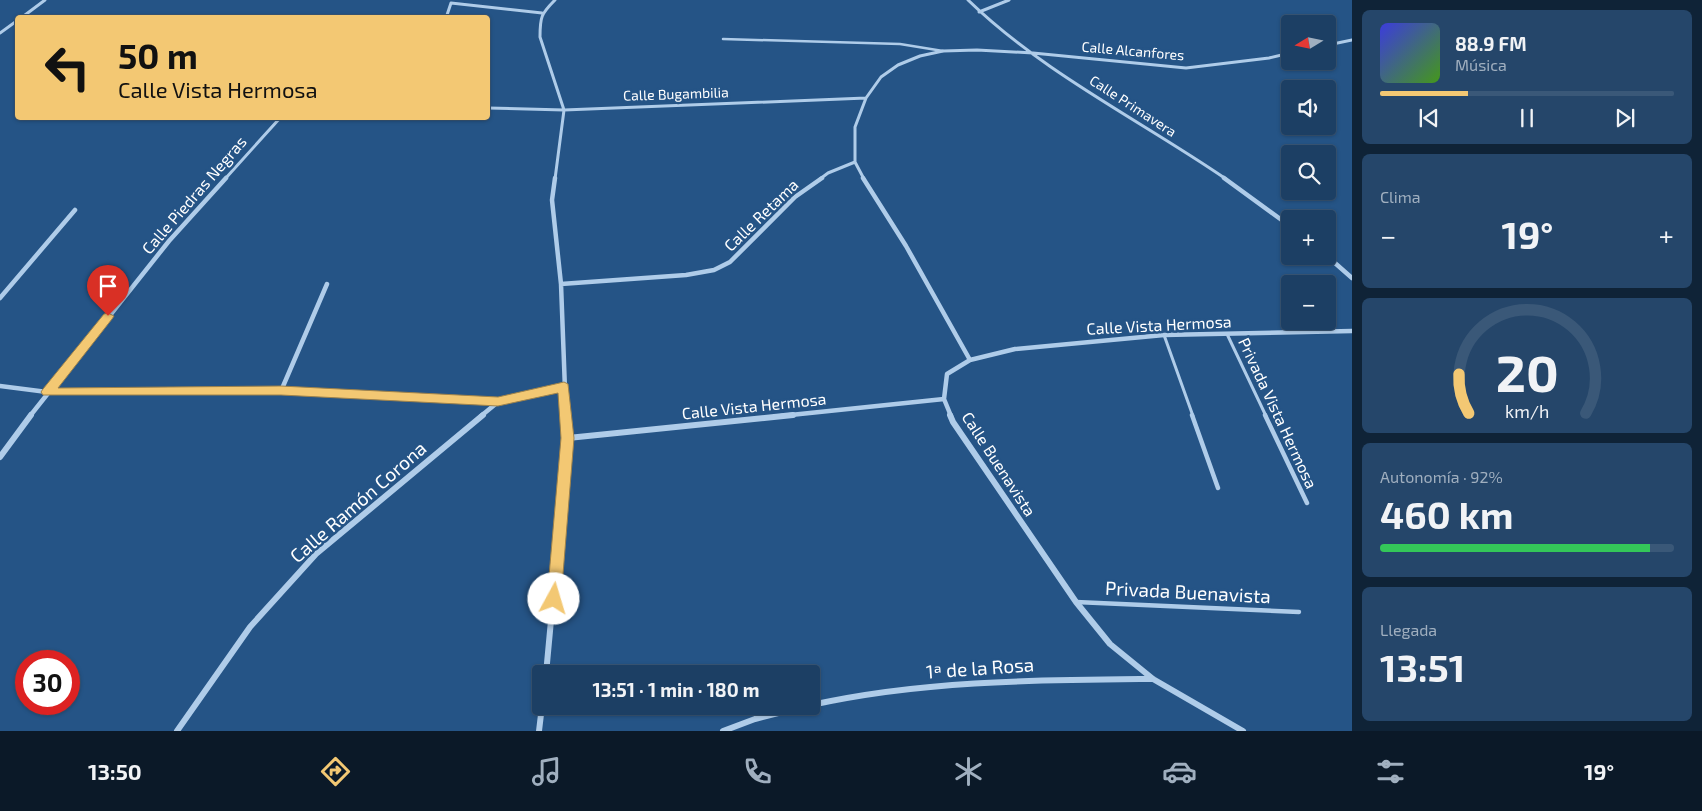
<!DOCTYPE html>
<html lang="es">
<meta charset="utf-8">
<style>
:root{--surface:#1c3f64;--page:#25466a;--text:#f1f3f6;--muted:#a0afbf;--line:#3a5878;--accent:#f3c873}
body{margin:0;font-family:"Exo 2",sans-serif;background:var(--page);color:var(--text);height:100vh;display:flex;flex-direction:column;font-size:19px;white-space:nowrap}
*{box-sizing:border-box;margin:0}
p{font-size:16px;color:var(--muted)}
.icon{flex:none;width:28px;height:28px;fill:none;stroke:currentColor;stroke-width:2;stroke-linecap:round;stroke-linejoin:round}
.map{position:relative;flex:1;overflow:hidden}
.details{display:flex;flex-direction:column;gap:10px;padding:10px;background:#0f2337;width:350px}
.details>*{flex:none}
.top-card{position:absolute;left:15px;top:15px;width:475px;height:105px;border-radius:5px;box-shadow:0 1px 4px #0004,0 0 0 1px var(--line);background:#f3c873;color:#111;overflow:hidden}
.needle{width:32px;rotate:260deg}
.tools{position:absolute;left:1281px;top:15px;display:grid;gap:10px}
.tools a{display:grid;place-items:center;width:55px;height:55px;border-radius:5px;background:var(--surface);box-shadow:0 1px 4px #0004,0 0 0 1px var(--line);font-size:25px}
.speed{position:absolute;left:15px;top:650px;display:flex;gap:10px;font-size:25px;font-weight:700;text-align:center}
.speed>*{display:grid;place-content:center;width:65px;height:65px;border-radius:50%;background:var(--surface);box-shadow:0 1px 4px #0004,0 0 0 1px var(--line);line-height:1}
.speed .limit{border:8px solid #d22;background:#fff;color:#111}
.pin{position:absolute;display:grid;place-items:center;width:42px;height:42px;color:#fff;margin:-51px -21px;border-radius:50% 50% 50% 0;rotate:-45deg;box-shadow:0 0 5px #0007}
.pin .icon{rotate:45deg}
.me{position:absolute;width:55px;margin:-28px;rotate:6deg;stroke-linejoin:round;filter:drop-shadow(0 0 4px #0008)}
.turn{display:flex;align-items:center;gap:18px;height:105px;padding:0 20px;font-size:22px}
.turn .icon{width:65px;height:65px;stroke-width:2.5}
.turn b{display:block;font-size:35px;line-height:42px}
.big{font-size:38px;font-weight:700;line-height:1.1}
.details .widget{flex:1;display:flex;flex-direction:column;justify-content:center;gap:8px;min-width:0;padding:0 18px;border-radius:8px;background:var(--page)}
.details .dial{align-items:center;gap:0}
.dial svg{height:130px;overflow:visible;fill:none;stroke:var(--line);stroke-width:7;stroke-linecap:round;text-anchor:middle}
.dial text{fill:var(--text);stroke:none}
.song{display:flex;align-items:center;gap:15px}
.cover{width:60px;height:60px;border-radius:8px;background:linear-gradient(135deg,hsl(240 70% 55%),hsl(100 70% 35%))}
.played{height:5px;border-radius:2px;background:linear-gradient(90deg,var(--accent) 30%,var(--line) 30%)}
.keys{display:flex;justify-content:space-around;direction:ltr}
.heat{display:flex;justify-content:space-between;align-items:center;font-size:28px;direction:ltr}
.charge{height:8px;border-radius:4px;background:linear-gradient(90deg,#34c759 92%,var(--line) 0)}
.trip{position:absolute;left:532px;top:665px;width:288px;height:50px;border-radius:5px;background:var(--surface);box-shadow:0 1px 4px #0004,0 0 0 1px var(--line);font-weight:700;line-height:50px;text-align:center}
.menu{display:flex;height:80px;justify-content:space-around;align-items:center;background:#0b1928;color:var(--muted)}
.menu .icon{width:35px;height:35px}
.menu .on{color:var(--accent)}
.menu b{font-size:22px;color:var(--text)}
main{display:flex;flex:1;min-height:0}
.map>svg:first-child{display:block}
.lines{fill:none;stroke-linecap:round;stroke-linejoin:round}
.lane-far2{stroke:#afcce9;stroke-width:2.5}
.lane-far1{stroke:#afcce9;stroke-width:3}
.lane{stroke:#afcce9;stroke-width:4.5}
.street-far2{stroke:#afcce9;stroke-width:3}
.street-far1{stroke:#afcce9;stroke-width:4.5}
.street{stroke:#afcce9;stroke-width:6}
.route{fill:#f3c873;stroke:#9e824b}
.labels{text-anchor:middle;stroke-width:5;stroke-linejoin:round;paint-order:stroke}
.far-street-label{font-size:14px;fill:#fff;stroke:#255486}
.street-label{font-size:16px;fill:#fff;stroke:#255486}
.near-street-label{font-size:19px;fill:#fff;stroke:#255486}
</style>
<main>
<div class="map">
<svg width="1352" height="731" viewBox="0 0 1352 731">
<rect width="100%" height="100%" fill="#255486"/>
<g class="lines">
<path class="lane-far2" d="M723,39l177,5 43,7"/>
<path class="lane-far1" d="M1227,334l39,82
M1164,335l29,81"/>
<path class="lane" d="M1192,415l26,73
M1265,415l42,88
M1076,602l223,10"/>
<path class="street-far2" d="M968,0c75,73 172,120 258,179
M979,12l30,-12
M21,18l24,-18
M446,18l5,-15 91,10
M0,33l18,-13
M1328,45l24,-5
M488,108l76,2 302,-12
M225,179l55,-61
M555,179l9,-69 -24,-73c0,-20 1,-23 15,-37
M820,179l8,-6 27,-11
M864,179l-9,-17v-35l11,-29 15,-21 17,-12 22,-9 23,-5 34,-1 56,3 153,15 83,-10 21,-5"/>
<path class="street-far1" d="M555,178l-3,22 9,84 5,132
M863,178l43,68 64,114
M1224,178l66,48
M1327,256l25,22
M561,284l125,-9 28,-5 16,-8 65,-65 27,-19
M0,298l75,-88
M0,386l47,6 234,-1 217,11 66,-15
M281,391l46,-107
M30,416l139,-175 57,-63
M481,416l17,-14
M781,416l163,-17
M951,416l-7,-17 3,-25 23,-14 45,-11 149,-14 188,-4"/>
<path class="street" d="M950,415l3,7 123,180 34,42 43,35 90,52
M568,438l225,-23
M0,457l31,-42
M546,674l22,-236 -2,-23
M811,705c113,-25 227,-25 342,-26
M177,731l73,-104 66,-73 167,-139
M539,731l3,-25
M723,731l32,-12 51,-13"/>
</g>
<path class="route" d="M108,313l6,3 -2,3 -54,69 223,-2 217,11 66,-15 4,2 6,54 -13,161 -2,5 -5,2 -5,-2 -2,-5 14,-161 -3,-45 -60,13 -217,-11h-238l-2,-3 2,-3 61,-75z"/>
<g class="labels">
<g class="far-street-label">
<text transform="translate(1133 51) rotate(5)" y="5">Calle Alcanfores</text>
<text transform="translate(676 94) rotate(-2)" y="5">Calle Bugambilia</text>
<text transform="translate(1133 106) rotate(33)" y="5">Calle Primavera</text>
</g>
<g class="street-label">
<text transform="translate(194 195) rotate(-49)" y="6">Calle Piedras Negras</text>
<text transform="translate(761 215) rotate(-44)" y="6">Calle Retama</text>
<text transform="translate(1159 325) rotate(-3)" y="6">Calle Vista Hermosa</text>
<text transform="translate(754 406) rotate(-6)" y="6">Calle Vista Hermosa</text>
<text transform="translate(1278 413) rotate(65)" y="6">Privada Vista Hermosa</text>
<text transform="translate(999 464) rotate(57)" y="6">Calle Buenavista</text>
</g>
<g class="near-street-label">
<text transform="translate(358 502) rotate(-41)" y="7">Calle Ramón Corona</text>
<text transform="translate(1188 592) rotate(3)" y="7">Privada Buenavista</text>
<text transform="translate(980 668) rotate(-4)" y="7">1ª de la Rosa</text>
</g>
</g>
</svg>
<div class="tools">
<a><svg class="needle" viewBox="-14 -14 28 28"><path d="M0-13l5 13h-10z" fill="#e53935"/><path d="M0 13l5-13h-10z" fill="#a0afbf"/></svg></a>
<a><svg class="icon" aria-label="sound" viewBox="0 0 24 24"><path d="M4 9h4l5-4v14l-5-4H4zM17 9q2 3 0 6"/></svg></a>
<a><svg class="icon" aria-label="search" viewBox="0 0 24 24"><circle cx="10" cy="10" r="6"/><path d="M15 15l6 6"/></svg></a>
<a>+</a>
<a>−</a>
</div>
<div class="speed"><div class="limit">30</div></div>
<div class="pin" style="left:108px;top:316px;background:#d93025"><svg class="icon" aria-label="arrive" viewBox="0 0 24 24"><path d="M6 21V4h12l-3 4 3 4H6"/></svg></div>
<svg class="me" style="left:554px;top:599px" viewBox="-20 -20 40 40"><circle r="19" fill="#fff"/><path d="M0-13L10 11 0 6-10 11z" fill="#f3c873"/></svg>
<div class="trip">13:51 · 1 min · 180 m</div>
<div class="top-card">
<div class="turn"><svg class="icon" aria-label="left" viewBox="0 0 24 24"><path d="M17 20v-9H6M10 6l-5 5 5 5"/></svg><div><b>50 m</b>Calle Vista Hermosa</div></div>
</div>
</div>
<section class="details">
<div class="widget">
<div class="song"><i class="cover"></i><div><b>88.9 FM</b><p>Música</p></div></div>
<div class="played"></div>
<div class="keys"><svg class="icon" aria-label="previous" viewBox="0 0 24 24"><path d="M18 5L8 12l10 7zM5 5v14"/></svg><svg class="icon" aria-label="pause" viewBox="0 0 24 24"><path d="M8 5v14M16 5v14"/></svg><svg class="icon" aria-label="next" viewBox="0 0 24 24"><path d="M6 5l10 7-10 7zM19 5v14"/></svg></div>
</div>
<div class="widget"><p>Clima</p>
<div class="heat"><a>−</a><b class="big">19°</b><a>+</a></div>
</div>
<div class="widget dial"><svg viewBox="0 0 100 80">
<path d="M14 69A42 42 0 1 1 86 69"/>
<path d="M14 69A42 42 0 0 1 8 45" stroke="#f3c873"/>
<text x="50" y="56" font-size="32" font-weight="700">20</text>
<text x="50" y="72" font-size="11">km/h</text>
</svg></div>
<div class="widget"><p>Autonomía · 92%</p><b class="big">460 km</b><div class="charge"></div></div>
<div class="widget"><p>Llegada</p><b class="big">13:51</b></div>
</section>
</main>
<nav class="menu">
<b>13:50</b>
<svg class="icon on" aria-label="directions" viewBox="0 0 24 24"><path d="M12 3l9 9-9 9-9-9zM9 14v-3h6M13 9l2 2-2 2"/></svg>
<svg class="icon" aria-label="music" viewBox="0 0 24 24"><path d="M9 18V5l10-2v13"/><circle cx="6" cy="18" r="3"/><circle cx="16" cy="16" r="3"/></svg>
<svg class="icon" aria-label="phone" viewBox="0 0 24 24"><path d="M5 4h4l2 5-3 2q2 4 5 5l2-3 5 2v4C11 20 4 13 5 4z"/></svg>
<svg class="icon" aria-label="climate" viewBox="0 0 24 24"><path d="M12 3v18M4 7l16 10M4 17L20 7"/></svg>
<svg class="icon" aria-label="car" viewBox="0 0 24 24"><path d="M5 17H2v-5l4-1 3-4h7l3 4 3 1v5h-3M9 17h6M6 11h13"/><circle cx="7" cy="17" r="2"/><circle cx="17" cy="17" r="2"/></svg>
<svg class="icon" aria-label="filters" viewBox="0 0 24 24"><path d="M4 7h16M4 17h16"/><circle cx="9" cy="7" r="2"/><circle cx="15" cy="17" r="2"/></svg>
<b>19°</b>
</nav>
